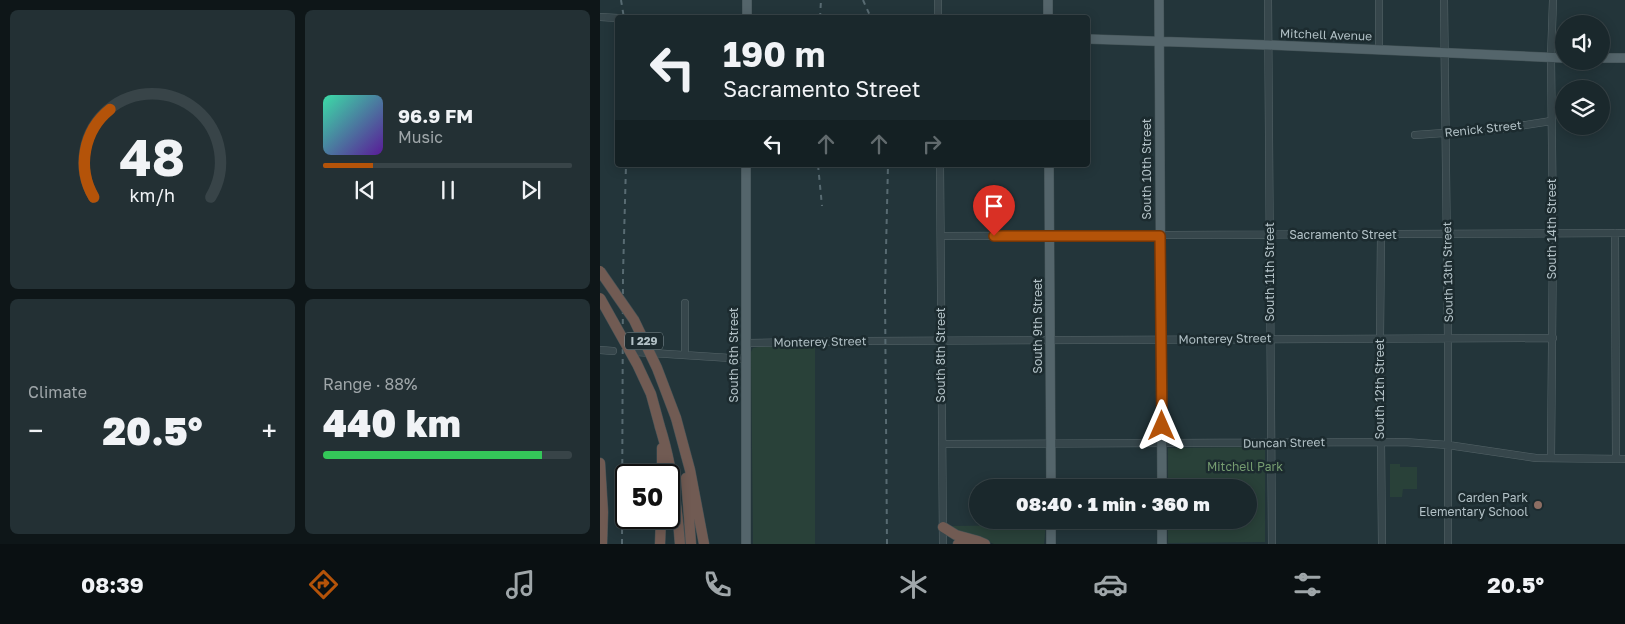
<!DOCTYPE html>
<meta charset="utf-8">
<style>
:root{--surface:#1a282c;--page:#233034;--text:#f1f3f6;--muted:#9fa6a9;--line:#384448;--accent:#b45309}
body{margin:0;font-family:"Golos Text",sans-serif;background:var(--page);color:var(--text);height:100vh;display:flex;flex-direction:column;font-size:19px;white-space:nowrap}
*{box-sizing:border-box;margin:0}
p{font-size:16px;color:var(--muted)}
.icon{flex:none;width:28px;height:28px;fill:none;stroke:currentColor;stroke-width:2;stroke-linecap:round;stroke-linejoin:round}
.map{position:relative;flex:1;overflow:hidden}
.drawer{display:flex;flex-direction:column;gap:10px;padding:10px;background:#0e1618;width:600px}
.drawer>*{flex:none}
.banner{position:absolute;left:15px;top:15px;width:475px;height:152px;border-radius:5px;box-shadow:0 2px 12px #0003,0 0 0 1px var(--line);background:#1a282c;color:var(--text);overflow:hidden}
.controls{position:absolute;left:955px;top:15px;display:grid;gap:10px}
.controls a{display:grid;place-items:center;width:55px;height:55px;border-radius:50%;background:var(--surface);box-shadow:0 2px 12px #0003,0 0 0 1px var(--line);font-size:25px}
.speed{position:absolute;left:15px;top:464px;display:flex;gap:10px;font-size:25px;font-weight:700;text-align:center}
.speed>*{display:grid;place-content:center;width:65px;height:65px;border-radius:50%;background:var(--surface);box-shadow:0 2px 12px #0003,0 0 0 1px var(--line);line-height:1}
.speed .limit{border:2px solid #111;border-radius:8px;background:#fff;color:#111}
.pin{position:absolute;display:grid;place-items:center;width:42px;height:42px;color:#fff;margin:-51px -21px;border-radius:50% 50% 50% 0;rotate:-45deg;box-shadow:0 0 5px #0007}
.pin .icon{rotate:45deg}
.me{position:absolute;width:55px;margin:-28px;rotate:0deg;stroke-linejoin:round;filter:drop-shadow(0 0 4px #0008)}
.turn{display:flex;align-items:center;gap:18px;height:105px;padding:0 25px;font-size:22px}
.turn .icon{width:65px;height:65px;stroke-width:2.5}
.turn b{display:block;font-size:35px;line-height:42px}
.lanes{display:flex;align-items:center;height:48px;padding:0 25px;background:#0003;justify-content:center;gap:25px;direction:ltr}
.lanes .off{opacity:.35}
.big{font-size:38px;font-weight:800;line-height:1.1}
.drawer .tile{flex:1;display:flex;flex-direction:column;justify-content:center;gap:8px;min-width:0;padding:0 18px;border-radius:8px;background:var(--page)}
.drawer .dial{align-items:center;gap:0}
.dial svg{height:130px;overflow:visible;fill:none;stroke:var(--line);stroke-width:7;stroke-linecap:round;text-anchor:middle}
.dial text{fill:var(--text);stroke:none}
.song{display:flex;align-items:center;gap:15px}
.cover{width:60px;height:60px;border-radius:8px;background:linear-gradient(135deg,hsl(160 70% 55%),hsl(270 70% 35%))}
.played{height:5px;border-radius:2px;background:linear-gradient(90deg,var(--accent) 20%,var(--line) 20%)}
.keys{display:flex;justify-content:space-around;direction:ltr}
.heat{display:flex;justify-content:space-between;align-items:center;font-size:28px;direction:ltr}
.charge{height:8px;border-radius:4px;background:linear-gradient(90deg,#34c759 88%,var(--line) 0)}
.drawer .tiles{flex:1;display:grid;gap:10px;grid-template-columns:repeat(2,1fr)}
.trip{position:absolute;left:369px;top:479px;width:288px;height:50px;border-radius:25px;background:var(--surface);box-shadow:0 2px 12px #0003,0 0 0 1px var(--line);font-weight:800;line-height:50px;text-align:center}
.dock{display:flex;height:80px;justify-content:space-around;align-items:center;background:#0a1012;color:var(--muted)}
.dock .icon{width:35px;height:35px}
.dock .current{color:var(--accent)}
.dock b{font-size:22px;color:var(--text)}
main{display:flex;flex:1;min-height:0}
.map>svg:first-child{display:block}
.green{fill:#294139}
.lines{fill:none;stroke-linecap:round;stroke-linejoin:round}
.minor-casing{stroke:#556468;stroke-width:8}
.major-casing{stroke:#435256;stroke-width:10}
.highway-casing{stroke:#425155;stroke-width:11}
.minor{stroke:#36464b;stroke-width:7}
.major{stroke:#54656b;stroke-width:9}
.highway{stroke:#715b53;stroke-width:10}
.rail{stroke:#586b72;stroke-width:2;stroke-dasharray:5 5;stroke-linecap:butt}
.highway-bridge-casing{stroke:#425155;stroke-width:11;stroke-linecap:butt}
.highway-bridge{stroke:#715b53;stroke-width:10}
.route-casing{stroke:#753606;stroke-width:12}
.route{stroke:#b45309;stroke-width:9}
.education-dot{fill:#8d6e63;stroke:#1c2b2f;stroke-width:2}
.labels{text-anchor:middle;stroke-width:5;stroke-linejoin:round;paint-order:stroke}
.shield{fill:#1c2b2f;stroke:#859499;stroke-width:1}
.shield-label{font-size:11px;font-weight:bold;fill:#b2c1c6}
.street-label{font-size:12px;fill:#b2c1c6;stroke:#1c2b2f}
.park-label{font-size:12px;fill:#759c70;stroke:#1c2b2f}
.poi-label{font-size:12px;fill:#b2c1c6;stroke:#1c2b2f;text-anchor:end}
</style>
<main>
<section class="drawer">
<div class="tiles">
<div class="tile dial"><svg viewBox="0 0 100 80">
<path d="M14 69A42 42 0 1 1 86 69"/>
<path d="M14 69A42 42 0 0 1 24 15" stroke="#b45309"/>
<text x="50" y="56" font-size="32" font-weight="700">48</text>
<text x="50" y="72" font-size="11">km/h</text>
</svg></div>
<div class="tile">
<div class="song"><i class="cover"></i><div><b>96.9 FM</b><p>Music</p></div></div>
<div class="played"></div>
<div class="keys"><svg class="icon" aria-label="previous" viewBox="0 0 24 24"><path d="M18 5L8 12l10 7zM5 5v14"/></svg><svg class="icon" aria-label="pause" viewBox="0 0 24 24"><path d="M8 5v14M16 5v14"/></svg><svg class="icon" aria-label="next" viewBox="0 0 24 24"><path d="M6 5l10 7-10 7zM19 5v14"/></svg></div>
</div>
<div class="tile"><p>Climate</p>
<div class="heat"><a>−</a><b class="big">20.5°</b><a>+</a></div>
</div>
<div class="tile"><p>Range · 88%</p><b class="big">440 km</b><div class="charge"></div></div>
</div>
</section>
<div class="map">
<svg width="1025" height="544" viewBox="0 0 1025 544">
<rect width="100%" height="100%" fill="#23353a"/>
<path class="green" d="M215,346v198h-62l-2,-192 2,-4 5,-1z
M665,447v95l-97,1v-23h80v-32l-80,-1v-39z
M790,464h10v3h17v22h-14l-1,8h-12z
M446,525l-2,19h-50l-14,-6 -21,-6 -10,-6z"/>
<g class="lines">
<defs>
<path id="minor" d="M668,0l4,544
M779,0v50
M844,0l4,338v206
M0,17l18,1
M338,18v-18
M815,135l85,-6 51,-8
M340,165l3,379
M1015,233l1,226
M781,235l-1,103 2,206
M341,236l684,-3
M147,343l118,-2 688,-3
M0,350l13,1
M36,352l110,7
M85,355v-52
M342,444l462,-2 44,3 88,13 89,1
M951,458l2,-224 -2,-176 2,-58"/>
<path id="major" d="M147,0v18
M448,0v18
M559,0l3,488
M488,39l180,6 296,13
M1001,58h24
M449,165l2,323
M451,520v24
M562,520v24
M146,544v-379"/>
<path id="highway" d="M76,418l14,52 14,74
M60,427c12,38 17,77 20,117
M62,448v27
M0,463l3,49 -1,32
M86,478l5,66
M343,527l13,8 22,6
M60,544l1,-26
M358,544l20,-3 7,3"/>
</defs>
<use href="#minor" class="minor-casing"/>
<use href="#major" class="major-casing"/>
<use href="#highway" class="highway-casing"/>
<use href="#minor" class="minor"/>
<use href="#major" class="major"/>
<use href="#highway" class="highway"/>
<path class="rail" d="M21,0l3,18
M263,0l8,18
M220,18l1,-18
M218,165l4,41
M22,544l1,-270 3,-109
M287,544l-2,-252 3,-127"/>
<defs>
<path id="highway-bridge" d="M0,271l34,49 23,48 19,50
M0,298l37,66 14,30 9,33"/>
</defs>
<use href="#highway-bridge" class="highway-bridge-casing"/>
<use href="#highway-bridge" class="highway-bridge"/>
</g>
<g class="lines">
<defs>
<path id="route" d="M394,236h166l2,190"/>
</defs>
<use href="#route" class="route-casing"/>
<use href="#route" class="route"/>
</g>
<circle class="education-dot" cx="938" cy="505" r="5"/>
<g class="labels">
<rect class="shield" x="25" y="332.5" width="38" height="17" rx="4"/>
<g class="shield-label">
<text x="44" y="345">I 229</text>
</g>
<g class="street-label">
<text transform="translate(726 35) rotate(2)" y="4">Mitchell Avenue</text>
<text transform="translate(883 129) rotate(-6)" y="4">Renick Street</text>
<text transform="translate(547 169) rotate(-90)" y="4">South 10th Street</text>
<text transform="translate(952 229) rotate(-90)" y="4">South 14th Street</text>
<text x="743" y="239">Sacramento Street</text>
<text transform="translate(670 272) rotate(-90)" y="4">South 11th Street</text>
<text transform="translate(848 272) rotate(-91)" y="4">South 13th Street</text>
<text transform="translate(438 326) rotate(-90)" y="4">South 9th Street</text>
<text transform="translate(625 339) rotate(-1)" y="4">Monterey Street</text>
<text transform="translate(220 342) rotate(-1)" y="4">Monterey Street</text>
<text transform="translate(134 355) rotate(-90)" y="4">South 6th Street</text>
<text transform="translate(341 355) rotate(-90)" y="4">South 8th Street</text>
<text transform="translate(780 389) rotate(-90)" y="4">South 12th Street</text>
<text transform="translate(684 443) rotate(-1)" y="4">Duncan Street</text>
</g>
<g class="park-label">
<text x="645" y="471">Mitchell Park</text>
</g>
<g class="poi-label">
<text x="928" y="502">Carden Park<tspan x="928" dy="14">Elementary School</tspan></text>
</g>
</g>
</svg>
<div class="controls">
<a><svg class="icon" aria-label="sound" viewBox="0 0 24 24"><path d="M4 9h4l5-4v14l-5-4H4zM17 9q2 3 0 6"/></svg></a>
<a><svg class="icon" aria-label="layers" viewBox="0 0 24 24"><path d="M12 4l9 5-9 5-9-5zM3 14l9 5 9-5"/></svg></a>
</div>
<div class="speed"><div class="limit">50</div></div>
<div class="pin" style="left:394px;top:236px;background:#d93025"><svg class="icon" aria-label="arrive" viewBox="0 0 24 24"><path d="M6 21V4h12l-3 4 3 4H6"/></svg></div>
<svg class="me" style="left:562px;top:426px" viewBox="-20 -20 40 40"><path d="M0-17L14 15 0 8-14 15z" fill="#b45309" stroke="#fff" stroke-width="4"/></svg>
<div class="trip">08:40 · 1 min · 360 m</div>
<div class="banner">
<div class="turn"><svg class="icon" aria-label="left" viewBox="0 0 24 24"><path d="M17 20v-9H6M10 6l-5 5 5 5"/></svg><div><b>190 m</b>Sacramento Street</div></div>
<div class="lanes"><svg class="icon" aria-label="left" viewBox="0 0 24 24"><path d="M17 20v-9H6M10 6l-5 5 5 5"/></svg><svg class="icon off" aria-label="ahead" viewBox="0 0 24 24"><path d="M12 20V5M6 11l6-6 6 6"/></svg><svg class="icon off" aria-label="ahead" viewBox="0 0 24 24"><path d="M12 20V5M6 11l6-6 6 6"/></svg><svg class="icon off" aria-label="right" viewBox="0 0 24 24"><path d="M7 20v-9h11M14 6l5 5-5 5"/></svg></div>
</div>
</div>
</main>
<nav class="dock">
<b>08:39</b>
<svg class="icon current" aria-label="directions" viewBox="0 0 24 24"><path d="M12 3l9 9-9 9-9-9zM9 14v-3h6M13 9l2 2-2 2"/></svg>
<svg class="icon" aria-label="music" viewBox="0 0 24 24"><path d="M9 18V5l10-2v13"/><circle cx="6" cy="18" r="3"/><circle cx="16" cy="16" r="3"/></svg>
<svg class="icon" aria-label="phone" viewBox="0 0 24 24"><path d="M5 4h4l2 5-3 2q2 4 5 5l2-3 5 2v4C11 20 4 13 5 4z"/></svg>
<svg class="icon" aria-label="climate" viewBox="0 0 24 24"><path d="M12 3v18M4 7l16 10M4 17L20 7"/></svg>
<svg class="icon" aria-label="car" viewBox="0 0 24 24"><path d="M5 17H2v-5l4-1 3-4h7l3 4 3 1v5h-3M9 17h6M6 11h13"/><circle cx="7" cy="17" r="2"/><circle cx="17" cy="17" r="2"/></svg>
<svg class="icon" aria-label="filters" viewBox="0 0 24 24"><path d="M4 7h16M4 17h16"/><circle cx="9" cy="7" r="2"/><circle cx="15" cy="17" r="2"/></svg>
<b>20.5°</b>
</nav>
